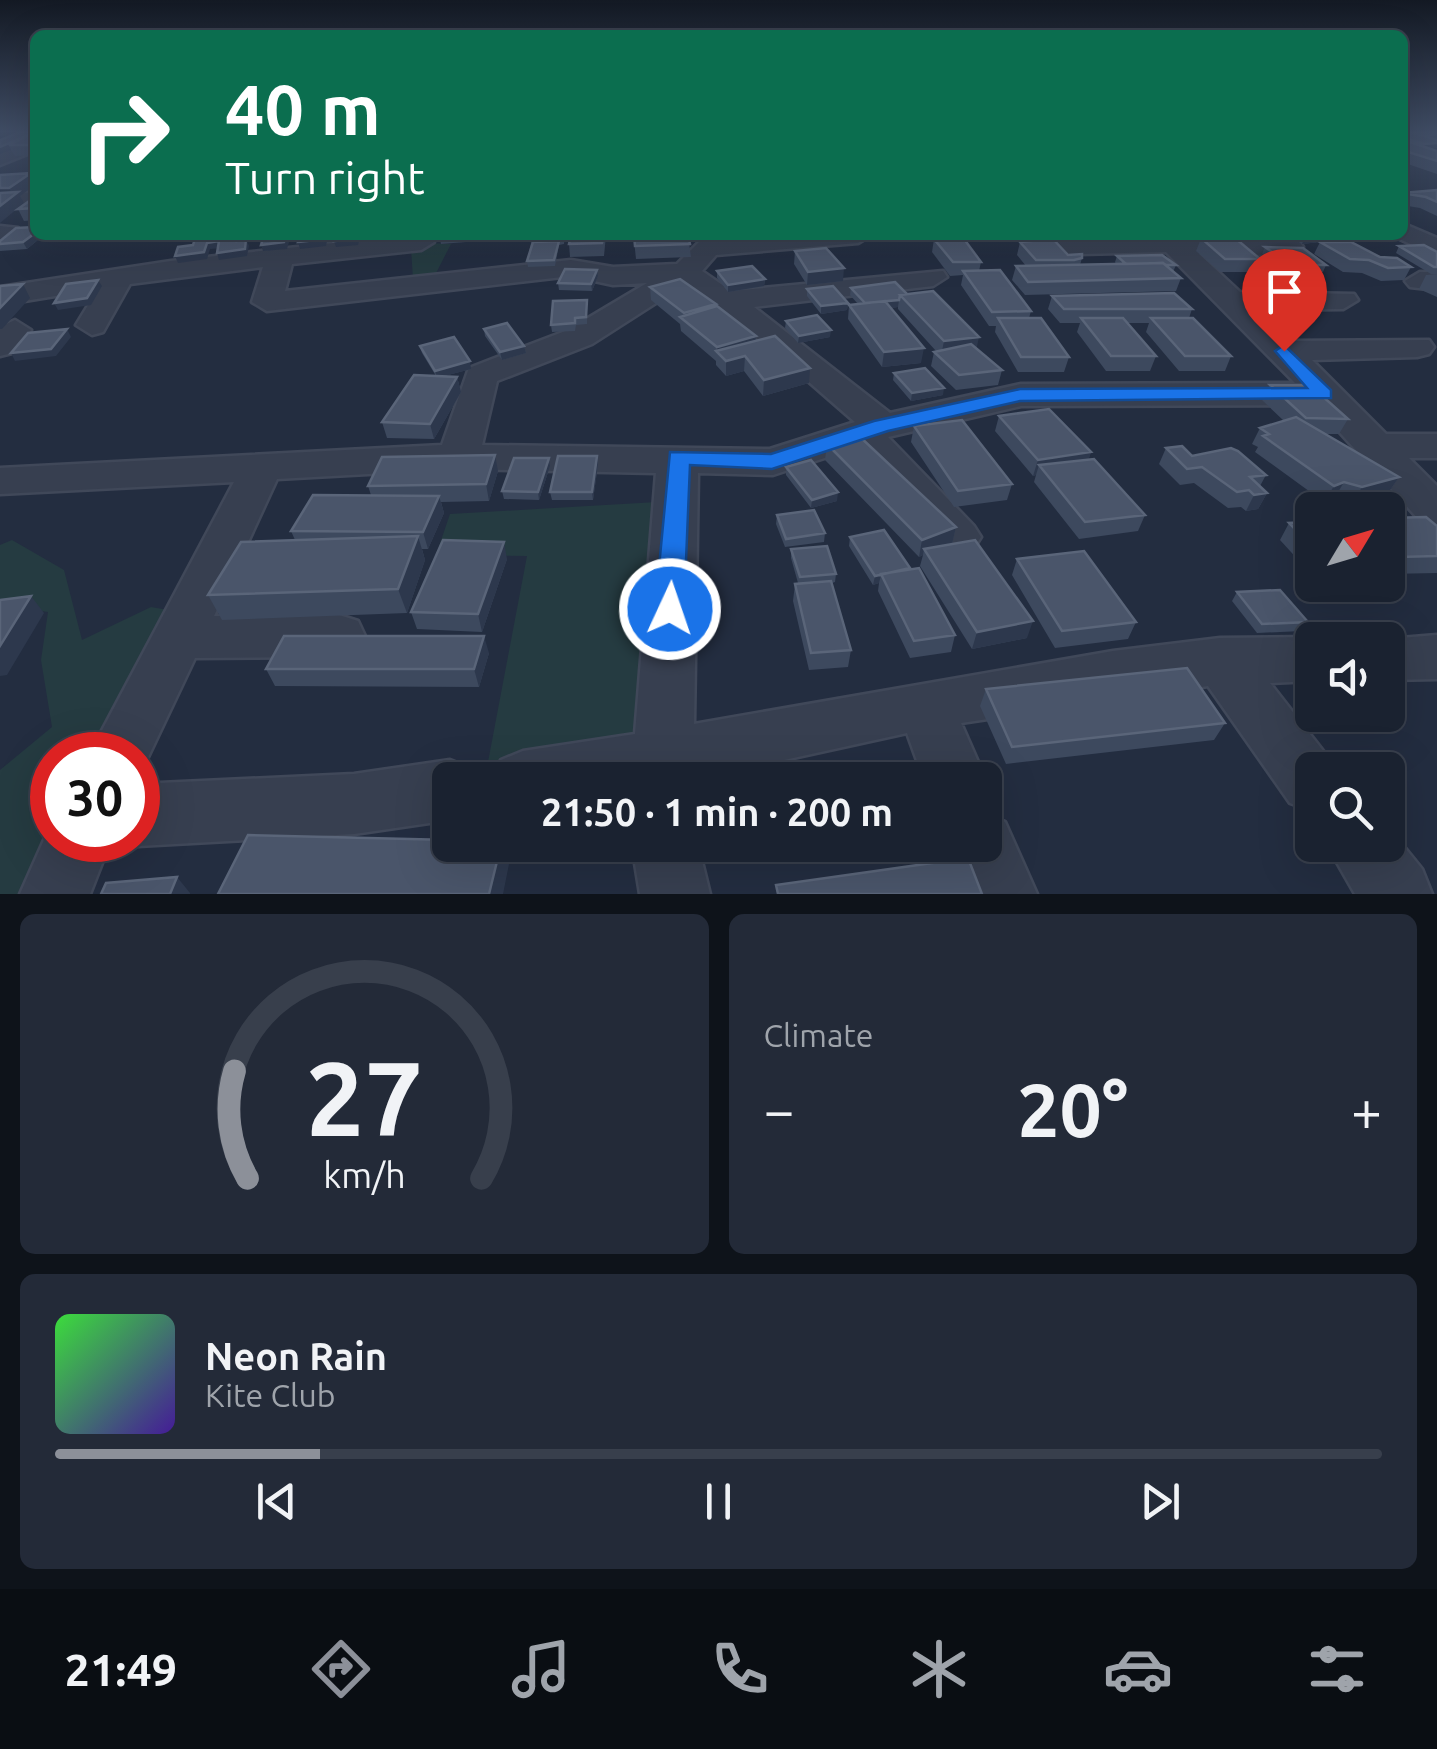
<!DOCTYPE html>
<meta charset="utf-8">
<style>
:root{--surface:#1a2230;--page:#232a38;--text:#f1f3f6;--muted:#9fa4ab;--line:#383f4c;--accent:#8c9099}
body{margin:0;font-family:Ubuntu,sans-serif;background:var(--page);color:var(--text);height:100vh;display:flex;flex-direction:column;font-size:38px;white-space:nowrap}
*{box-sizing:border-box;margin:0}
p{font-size:32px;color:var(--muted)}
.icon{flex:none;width:55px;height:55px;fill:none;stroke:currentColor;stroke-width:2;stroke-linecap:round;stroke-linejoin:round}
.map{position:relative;height:894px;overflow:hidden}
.drawer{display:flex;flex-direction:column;gap:20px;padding:20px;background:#0e131a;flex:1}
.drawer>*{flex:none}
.guide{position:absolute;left:30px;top:30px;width:1378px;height:210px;border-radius:15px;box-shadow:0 10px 40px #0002,0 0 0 2px var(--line);background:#0b6e4f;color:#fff;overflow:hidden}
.needle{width:65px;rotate:52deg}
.tools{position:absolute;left:1295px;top:492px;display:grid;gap:20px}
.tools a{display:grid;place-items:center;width:110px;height:110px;border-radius:15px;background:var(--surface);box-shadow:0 10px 40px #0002,0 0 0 2px var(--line);font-size:50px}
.speed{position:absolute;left:30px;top:732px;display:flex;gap:20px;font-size:50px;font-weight:700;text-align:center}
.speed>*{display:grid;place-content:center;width:130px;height:130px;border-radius:50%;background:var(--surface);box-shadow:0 10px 40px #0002,0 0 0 2px var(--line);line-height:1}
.speed .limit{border:15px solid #d22;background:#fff;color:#111}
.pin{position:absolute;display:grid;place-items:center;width:85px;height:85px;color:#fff;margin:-102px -42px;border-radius:50% 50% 50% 0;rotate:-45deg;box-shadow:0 0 10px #0007}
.pin .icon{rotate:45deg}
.me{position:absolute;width:110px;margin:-55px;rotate:3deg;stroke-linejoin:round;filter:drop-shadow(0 0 8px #0008)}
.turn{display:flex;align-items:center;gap:35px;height:210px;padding:0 30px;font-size:45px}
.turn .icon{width:130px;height:130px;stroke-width:2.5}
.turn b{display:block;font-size:70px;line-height:85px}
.big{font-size:75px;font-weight:600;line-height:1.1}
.drawer .widget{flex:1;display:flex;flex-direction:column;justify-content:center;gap:15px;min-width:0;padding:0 35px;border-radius:15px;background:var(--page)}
.drawer .dial{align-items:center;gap:0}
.dial svg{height:260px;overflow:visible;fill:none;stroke:var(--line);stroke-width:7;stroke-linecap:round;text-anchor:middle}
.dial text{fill:var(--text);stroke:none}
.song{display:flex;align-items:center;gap:30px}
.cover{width:120px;height:120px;border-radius:15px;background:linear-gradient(135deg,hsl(120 70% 55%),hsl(260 70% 35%))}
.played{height:10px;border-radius:5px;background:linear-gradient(90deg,var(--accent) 20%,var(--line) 20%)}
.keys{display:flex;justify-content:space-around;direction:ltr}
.heat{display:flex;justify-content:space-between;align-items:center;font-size:55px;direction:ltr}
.drawer .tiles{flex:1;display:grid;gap:20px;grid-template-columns:1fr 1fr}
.widget:last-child{grid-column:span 2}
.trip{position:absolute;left:432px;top:762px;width:570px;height:100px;border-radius:15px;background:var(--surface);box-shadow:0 10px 40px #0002,0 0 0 2px var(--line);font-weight:600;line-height:100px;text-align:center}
.tab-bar{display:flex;height:160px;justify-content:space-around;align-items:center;background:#0a0e13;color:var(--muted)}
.tab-bar .icon{width:70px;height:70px}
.tab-bar .on{color:var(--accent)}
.tab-bar b{font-size:45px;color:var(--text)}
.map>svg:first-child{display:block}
.green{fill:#253b41}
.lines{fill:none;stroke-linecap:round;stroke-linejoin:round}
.minor-casing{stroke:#404859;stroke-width:5}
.minor{fill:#373f50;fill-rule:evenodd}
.wall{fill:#3d495e}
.shaded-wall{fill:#2d384d}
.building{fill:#4a556a;stroke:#5a6579;stroke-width:2.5}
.route{fill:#1a73e8;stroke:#114b97;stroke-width:2.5}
</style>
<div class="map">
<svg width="1437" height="894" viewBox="0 0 1437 894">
<rect width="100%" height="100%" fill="#232d40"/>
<path class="green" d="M428,243l23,1 -17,33 -21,3 -2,-33z
M657,502l-11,242 -158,18 39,-206 -91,-1 14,-41z
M12,540l52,30 18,70 69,-33 17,3 -76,145h-40v76l-30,63h-22v-124l52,-43 -11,-67 7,-48 -40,-6 -8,4v-65z"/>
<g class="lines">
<defs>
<path id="minor" d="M35,137v14l-35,14v-14z
M35,192v14l-35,3v-14z
M1402,223l35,15v18l-44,-20 9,-1z
M0,226l18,2 4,5 -4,5 -18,4z
M407,235h26l1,7 -13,8 -129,14 -7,27 286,-31 42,7 64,-3 22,-22 9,-2 163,-5 -13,8 -142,12 -14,16 29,20 212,-20 4,6 -14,9 -179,21 136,106 131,-29 274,-1 -129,-131 -130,3 -13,-8 13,-8c27,-1 136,-9 149,1l114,1 4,6 -4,6 -9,2 -91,-1 41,38 114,2 4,6 -15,9 -84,1 33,31 137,-1 5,7 -5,7 -12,3 -105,3 74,74h51v24h-28l28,28v41l-16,-5 -106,-117 -294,1 -133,31 86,89 7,11 -7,11 -16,5 -16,-5 -87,-100 -82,27 -75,-2 -4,251 419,-73 107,-13 92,-1 9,3h-9v41l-42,2 68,87h-26v41l-22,-8 -82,-117 -247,37 25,57 -1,2 -61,-2 -17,-47 -214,47h-201l9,-20 22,-9 112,-17 21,-261 -197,-4 -182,10 -63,137 125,-1 19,6 7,15 -7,15 -19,6 -144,1 -55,116 -2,-19h-49l145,-273 -234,12v-26l442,-23 27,-77 99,-38 79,-47 -34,2 -42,-9 -304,35 -15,-9 11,-35 -133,17 -27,48 -11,3 -16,-10 22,-36 -98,16v-18l171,-26zM684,285l93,69 78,68 -85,27 -288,-4 15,-64 95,-37z
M1420,272h17v18l-27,-3 -5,-6z
M15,320l16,10 -19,23 -12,3v-29z
M1437,635v44l-49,1v-40h-12z
M450,760l22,9 5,11h-27v40l-96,14 -216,12 -15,-6h15v-56l216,-10z
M985,813l20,9 32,72h-70l-18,-49h36z
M52,822v18h59l-21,54h-70z
M1388,827l34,42 10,25h-77l-28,-49h61z
M632,845h66l12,49h-70z"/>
</defs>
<use href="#minor" class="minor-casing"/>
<use href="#minor" class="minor"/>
</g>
<path class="wall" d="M35,131v24l-20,1 -4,-6 -11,-10z
M1402,131h35v8h-3l-4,10 7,2v23l-35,-12z
M35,188v32l-11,1 -6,-12 16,-12h-1l-4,-6z
M1437,190v26l-17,-8 -18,-3v-13z
M35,235h9l-17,14 -27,2v-10z
M439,235h65v4l-63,5z
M565,235l-1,9 -5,1 -4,21 -27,1 -1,-6 5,-22z
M606,235l-2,21 -34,1 -1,-13z
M622,235h66l3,22 -55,2 -2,-19h-11z
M1037,235h39l-1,6h-20l13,14 14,3 -2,7 36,-1 -1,-2 2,-6 59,9 -3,7 8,6 -5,13 -151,4 -13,-15 4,-14h10l-9,-11 3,-13 23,-2z
M1180,235h46l-1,3h9l-3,-3h42l-3,6h-33l23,18 -6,13h-34l-24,-21 4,-10h-8z
M1287,235h45l-3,6 82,26 -7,13 -23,1 -19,-8 -19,-1 -29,-18 6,-12 -18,2z
M1336,235h55l-53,2z
M934,239l47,23 -2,9 52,40 -2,7 40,39 -5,15h-46l-23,-40 1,-6h-7l-28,-41 2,-10 -13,1 -18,-24z
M1399,246l38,6v22h-6l-35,-21z
M1265,247l61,18 -3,7 -36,-1 -25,-17z
M795,251l48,30 -36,4 -13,-21z
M597,270l1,6 -6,15 -33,-1 -1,-7z
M717,271l48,8 -1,7 -36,6 -11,-14z
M1437,274v23l-18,-8 7,-14z
M650,287l66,20 40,29v5l53,42 -46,13 -19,-25 -18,5 -10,-11v-4l-35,-30 -1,-7 -29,-24z
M851,288l56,6 95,76 -4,15 -42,5 -25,-24 3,-14 2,-1 -38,-42v-2l-8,1 31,55 -39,4 -34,-48 1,-14 9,-1 -8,-9z
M807,289l41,14 -1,7 -26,4 -14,-18z
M1052,296l140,13 -3,9 42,38 -6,15h-46l-33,-39 3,-9h-22l29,33 -6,15h-44l-29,-39 3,-9h-20l-12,-14z
M587,307v17l-11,1 -1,6 -23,1 -1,-7z
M786,321l44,16 -32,6 -13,-15z
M484,329l40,17 2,7 -24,7 -17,-24z
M420,346l51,23 -27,7 13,1 4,15 -27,47 -47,-1 -5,-16 54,-46 -14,-23z
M894,373l49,22 -32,6 -18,-21z
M1270,385l78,34 -9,15h-14l74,43 -11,16 -36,11 -18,-5 -10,3 -69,-50 3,-5 -6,-3 8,-16 24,-7 -22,-21z
M999,416l92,36 -3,8 57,55 -7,16 -59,8 -45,-57 2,-7 -3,1 -38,-45z
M914,426l98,58 -5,16 -53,7 -43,-65z
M827,444l129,83 -4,17 75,94 -55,11 -52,-83 3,-11 -4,2 -94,-97z
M1166,448l100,27 -6,11 7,7 -9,16 -12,2 -5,-4 -13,1 -34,-25 -14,2 -21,-21z
M549,458l1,8 -11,34 -35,-1 -2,-8z
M598,464l-5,36h-41l-2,-8z
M786,467l51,34 -26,7 -25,-33z
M498,471l-9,30 -48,1 3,11 -16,36h-6l3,11 -18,53 -185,7 -14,-25 87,-55 -4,-9 80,-36 -3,-9z
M777,515l48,18 -1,9 -39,5 -9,-23z
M1388,518l49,8v47l-49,1z
M1312,522v53l-32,-35 9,-17z
M850,537l105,98 -4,17 -41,6 -32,-67 1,-8 -6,2 -24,-39z
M791,549l45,25 -1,8 -3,1 19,67 -3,17 -39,3 -16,-69 2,-17 3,-1 -7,-25z
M507,559l-25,73 -65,-3 -6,-17z
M1017,559l119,63 -8,17 -73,9 -43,-73z
M1321,585h49l-5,7 -35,2z
M1237,592l71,30 -6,9 -45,2 -25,-32z
M489,653l-10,34 -204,-1 -9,-17z
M986,689l239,34 -11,17 -208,24 -26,-58z"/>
<path class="shaded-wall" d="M14,142l-5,3 2,5 -11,4v-7z
M1437,143v5l-15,2 2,-6z
M31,173l4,8v4l-15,11 4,7 -24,20v-17l13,-10 -4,-8z
M35,233v2h9l-17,14 -4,-7z
M287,235l3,4 -3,10 -24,2 -2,-6z
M325,235h3l-2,11 -26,3 -2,-7z
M357,235h3l-2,10 -22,2 -2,-6z
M369,235h29v4l-27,3z
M1332,235l-3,6 -27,3 3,-7z
M246,239l3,7 -2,10 -28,4 -2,-7z
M219,241l3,7 -12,1 -3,10 -29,4 -3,-7 32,-13z
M844,268l-1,13 -36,4 1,-13z
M597,270l1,6 -6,15 -1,-7z
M765,279l-1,7 -36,6v-7z
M98,280l4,6 -11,19 -33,5 -4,-7z
M23,284l7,14 -28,31h-2v-21z
M899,300l-1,7 -33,4 1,-7z
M848,303l-1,7 -26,4v-8z
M67,329l4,8 -15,19 -41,5 -4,-8z
M831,330l-1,7 -32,6 1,-7z
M756,336l-1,14 -38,2v-5z
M979,337l-3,14 -35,5 3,-15z
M524,346l2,7 -24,7 -2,-8z
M924,348l-3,15 -39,4 2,-15z
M745,356l-1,15 -18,5v-15z
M470,361l1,8 -34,9 -2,-7z
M810,368l-1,15 -46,13 1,-16z
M457,377l4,15 -27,47 -4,-15z
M944,388l-1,7 -32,6 1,-8z
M1091,452l-5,16 -47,-3 -3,10 -3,1 5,-16z
M495,455l3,16 -9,30 -3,-17z
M597,456l1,8 -5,36 -1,-8z
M549,458l1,8 -11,34 -1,-8z
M1399,477l-11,16 -36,11 10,-17z
M1344,482l-10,17 -10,3 10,-16z
M838,492l-1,9 -26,7 1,-8z
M1267,493l-9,16 -12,2 8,-16z
M439,496l5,17 -16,36 -5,-17z
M956,527l-4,17 -28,5 -1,6 -4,2 3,-17z
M418,536l7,24 -18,53 -9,-24z
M504,542l3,17 -25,73 -4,-18z
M881,575l-2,8 -6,2 2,-9z
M31,596l13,17 -37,62 -7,1v-30z
M1033,621l-6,17 -55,11 5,-17z
M484,636l5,17 -10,34 -5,-18z
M501,845h2l6,19 -6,30h-14z
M177,877l13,16v1h-20z"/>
<path class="building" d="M23,131l12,1 -35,15v-7z
M1402,131h6l29,9v3l-13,1 -22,-7z
M1418,131h19v3l-8,1z
M35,132v13h-26z
M1410,142l27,9v10l-35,-11v-7z
M31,173l-22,15h-9v-13z
M1437,190v12l-11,-5 -24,-4z
M18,192l-18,14v-13z
M35,197v11l-17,1z
M35,227v6l-12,9 -23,2v-3l16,-13z
M196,235h42l-1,6 9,-2 -1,10 -28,4 2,-12 -12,2 -3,9 -29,4 3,-9 15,-2z
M264,235h23l-3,7 -23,3z
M300,235h25l-1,4 -26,3z
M336,235h21l-1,4 -22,2z
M533,235h31l-1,3 -31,1z
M571,235h33l-2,8 -33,1z
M634,235h54l2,9 -55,2z
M1301,235h27l-23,2z
M1201,238h34l25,21h-35z
M934,239h30l17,23h-28z
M1053,239l15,16 14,-1v4l-8,2h-38l-16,-18z
M559,241l-5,19 -27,1 6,-19z
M1320,242h31l29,15 17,1 14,9 -23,1 -19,-8 -19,-1z
M1424,245l13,7v15h-3l-35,-21z
M1265,247l38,1 23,17h-36z
M826,248l18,20 -36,4 -13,-21z
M1162,255l14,10h-10l-3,-2 -37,1 -9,-8z
M1163,263l18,15 -153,4 -12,-16z
M752,266l13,13 -37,6 -11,-14z
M565,269l32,1 -6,14 -33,-1z
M1000,270l31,41 -39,1 -29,-41z
M680,279l36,25 -32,9 -34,-26z
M98,280l-11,18 -33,5 12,-19z
M895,282l12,12 -7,1 -1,5 -34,3 -14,-15z
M23,284l-23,24v-22z
M833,286l15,17 -27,3 -14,-17z
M933,291l46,46 -35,4 -44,-46z
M1174,293l18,16h-128l-12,-13z
M587,300l-1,17 -11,1v5l-24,2 2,-24z
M885,301l39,47 -40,4 -35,-47z
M717,306l39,30 -39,11 -37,-30z
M817,315l14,15 -32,6 -13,-15z
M998,318h43l28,39h-48z
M1081,318h42l33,38h-45z
M1151,318h42l38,38h-46z
M507,323l17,23 -24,6 -16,-23z
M67,329l-16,20 -40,4 17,-20z
M775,336l35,32 -46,12 -19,-24 -19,5 -10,-10z
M454,337l16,24 -35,10 -15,-25z
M971,344l31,26 -43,5 -25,-23z
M925,368l19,20 -32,5 -18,-20z
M414,375l43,2 -27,47 -48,-2z
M1270,385h40l38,34 -42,-1z
M1049,409l42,43 -53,8 -39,-44z
M1296,417l103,60 -37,10 -18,-5 -10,4 -71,-50 6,-2 -9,-6z
M962,420l50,64 -54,7 -44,-65z
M858,435l98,92 -34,13 -95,-96z
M1182,446l10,10 39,-8 7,3 28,24 -16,2 17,16 -13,2 -5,-5 -12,2 -35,-25 -15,2 -21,-21z
M495,455l-9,29 -118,2 14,-29z
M558,456h39l-5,36h-42z
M514,458h35l-11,34 -36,-1z
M1094,459l51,56 -60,7 -46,-57z
M811,460l27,32 -26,8 -26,-33z
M313,495l126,1 -16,36 -132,-1z
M814,510l11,23 -39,6 -9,-24z
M1426,517l11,9v30l-39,1 -10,-10v-29z
M1312,522v25l-23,-24z
M884,530l26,38 -35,8 -25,-39z
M418,536l-20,53 -190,6 33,-53z
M443,540l61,2 -26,72 -67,-2z
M975,540l58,81 -56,11 -53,-83z
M827,546l9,28 -36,3 -9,-28z
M1084,551l52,71 -74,9 -45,-72z
M919,568l36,67 -41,6 -33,-67z
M831,581l20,69 -40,3 -16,-69z
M1280,590l28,32 -46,2 -25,-32z
M31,596l-31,50v-46z
M284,636h200l-10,33h-208z
M1187,668l38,55 -213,24 -26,-58z
M248,835l202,5v5h51l-12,49h-271z
M968,858l14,36h-204l-2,-9z
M177,877l-7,17h-69l5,-11z"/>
<linearGradient id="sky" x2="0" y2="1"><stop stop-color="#131923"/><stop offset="0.51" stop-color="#3f4c64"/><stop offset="1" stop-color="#3f4c64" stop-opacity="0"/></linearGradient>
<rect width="1437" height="257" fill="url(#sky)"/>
<path class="route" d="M1284,345l47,45v8l-311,3 -132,30 -116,38 -82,-4 -6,144 -4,8h-20l-5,-8 15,-157 101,2 103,-33 146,-32 287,-1 -32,-37z"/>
</svg>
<div class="tools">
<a><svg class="needle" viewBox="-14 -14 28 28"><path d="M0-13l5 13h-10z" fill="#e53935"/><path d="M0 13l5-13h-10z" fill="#9fa4ab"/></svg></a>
<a><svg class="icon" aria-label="sound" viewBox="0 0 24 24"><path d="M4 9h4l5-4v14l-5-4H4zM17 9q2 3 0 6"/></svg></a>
<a><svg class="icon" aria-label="search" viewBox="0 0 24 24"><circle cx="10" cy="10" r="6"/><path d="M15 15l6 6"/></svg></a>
</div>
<div class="speed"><div class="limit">30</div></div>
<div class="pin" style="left:1284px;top:351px;background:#d93025"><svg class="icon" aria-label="arrive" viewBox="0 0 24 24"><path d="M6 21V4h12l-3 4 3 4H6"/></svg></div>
<svg class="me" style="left:670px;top:609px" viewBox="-20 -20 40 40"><circle r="17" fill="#1a73e8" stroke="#fff" stroke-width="3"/><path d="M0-11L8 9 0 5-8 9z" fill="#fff"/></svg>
<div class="trip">21:50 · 1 min · 200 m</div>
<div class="guide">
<div class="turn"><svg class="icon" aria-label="right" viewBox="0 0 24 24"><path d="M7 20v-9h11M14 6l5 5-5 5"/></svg><div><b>40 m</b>Turn right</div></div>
</div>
</div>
<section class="drawer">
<div class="tiles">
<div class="widget dial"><svg viewBox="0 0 100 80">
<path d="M14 69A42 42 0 1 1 86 69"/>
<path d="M14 69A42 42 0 0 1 10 36" stroke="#8c9099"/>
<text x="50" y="56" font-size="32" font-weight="700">27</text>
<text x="50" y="72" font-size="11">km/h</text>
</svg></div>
<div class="widget"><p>Climate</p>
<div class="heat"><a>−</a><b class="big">20°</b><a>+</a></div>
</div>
<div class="widget">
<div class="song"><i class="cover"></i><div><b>Neon Rain</b><p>Kite Club</p></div></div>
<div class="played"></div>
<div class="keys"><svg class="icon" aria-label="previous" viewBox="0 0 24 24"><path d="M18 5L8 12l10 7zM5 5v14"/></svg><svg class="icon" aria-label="pause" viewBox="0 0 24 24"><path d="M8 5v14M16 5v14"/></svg><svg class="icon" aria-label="next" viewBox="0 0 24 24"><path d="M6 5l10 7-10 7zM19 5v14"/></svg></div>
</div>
</div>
</section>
<nav class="tab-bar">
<b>21:49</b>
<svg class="icon on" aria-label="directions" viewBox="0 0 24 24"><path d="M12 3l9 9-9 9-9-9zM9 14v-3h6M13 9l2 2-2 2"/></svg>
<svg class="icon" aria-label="music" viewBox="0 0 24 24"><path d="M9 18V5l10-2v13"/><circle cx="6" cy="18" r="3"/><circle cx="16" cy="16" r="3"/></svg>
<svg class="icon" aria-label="phone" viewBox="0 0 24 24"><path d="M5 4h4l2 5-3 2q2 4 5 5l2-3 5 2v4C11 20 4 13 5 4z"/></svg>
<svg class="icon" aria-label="climate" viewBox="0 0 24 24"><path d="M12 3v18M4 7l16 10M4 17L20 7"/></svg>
<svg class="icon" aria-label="car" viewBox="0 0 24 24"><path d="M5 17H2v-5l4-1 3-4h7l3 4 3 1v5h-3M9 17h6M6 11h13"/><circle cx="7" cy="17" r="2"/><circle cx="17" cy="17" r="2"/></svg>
<svg class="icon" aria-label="filters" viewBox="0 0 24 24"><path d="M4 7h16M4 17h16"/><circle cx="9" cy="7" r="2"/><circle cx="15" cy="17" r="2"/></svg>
</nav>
